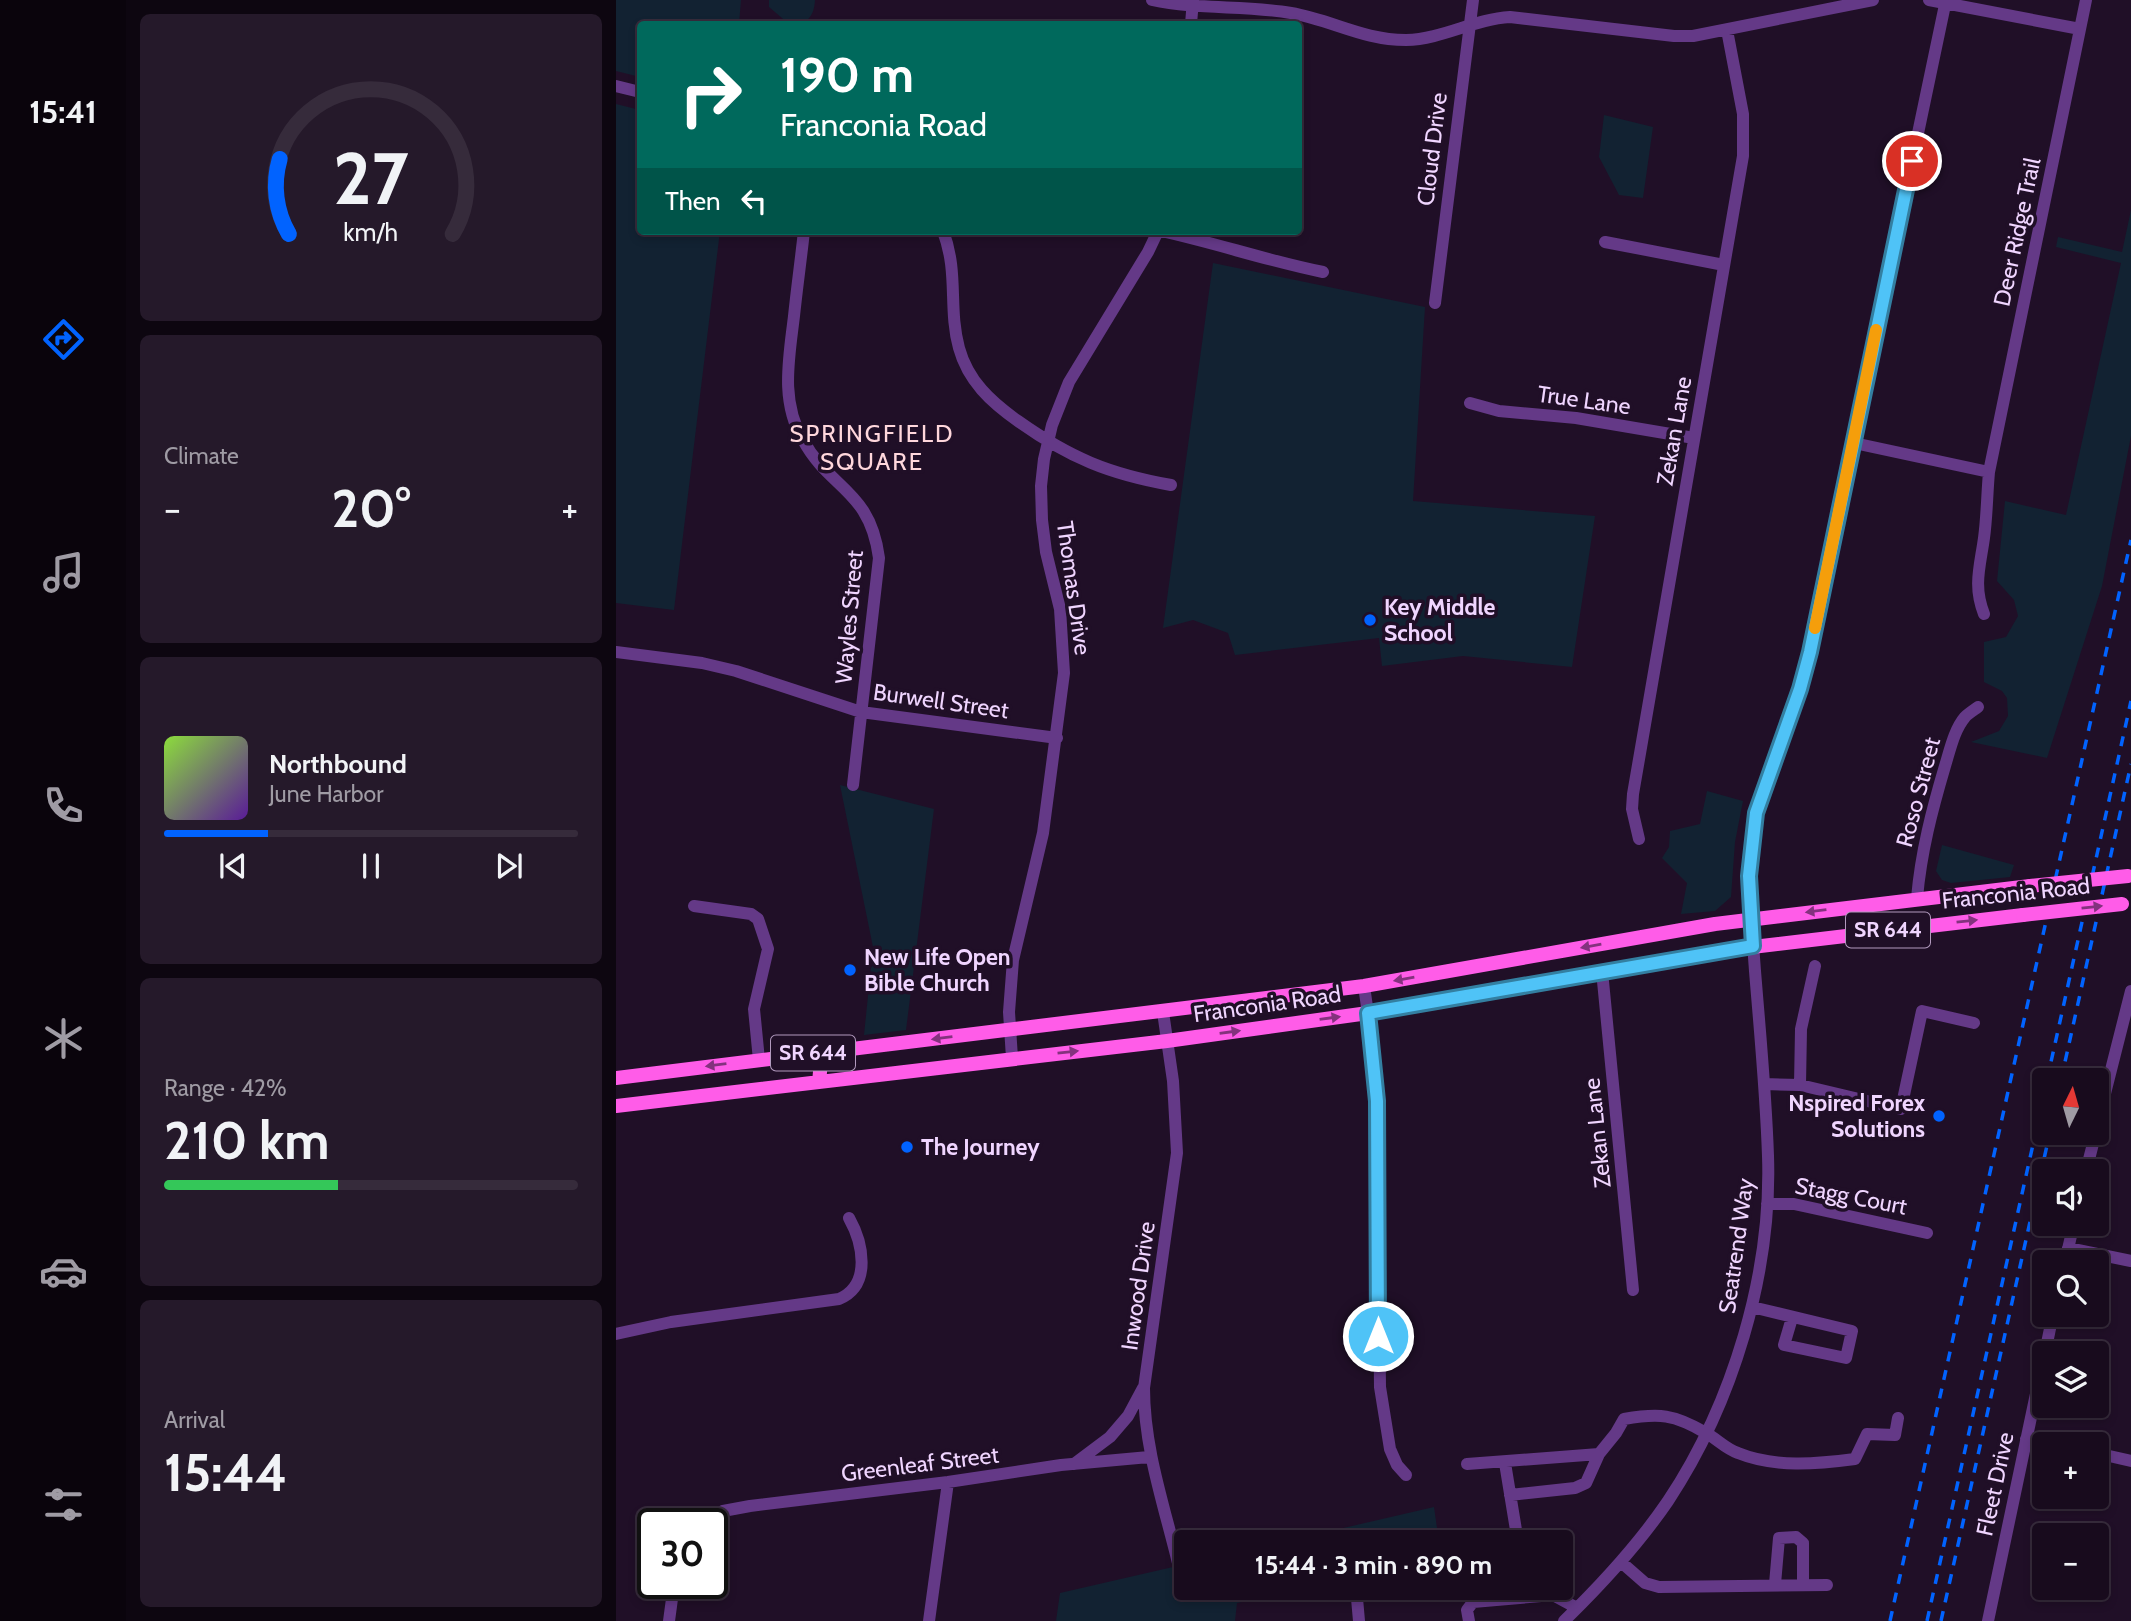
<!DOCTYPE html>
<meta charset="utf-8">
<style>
:root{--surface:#180b1d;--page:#25192a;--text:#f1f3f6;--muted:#9f9ba4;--line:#362b3b;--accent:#0163ff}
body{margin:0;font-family:Cabin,sans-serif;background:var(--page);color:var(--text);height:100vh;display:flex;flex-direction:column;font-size:26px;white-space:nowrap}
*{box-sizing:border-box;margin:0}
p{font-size:23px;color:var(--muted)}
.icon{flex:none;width:38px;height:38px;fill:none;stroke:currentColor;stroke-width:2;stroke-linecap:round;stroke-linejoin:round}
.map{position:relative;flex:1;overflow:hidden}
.side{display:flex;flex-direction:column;gap:14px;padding:14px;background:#0d0610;width:490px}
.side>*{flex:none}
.top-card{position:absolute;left:21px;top:21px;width:665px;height:214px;border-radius:7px;box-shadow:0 4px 10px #0003,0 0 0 2px var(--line);background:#00695c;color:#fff;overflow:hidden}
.needle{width:46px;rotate:5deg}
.tools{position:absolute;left:1416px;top:1068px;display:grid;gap:14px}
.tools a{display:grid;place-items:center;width:77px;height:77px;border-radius:7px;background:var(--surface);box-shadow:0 4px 10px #0003,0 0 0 2px var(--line);font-size:35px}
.speed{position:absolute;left:21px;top:1508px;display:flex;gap:14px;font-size:35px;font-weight:700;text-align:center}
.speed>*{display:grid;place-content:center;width:91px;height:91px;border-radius:50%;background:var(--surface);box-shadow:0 4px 10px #0003,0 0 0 2px var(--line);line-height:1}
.speed .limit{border:4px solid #111;border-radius:10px;background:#fff;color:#111}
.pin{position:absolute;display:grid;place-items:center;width:60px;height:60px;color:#fff;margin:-30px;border:4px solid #fff;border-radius:50%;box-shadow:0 2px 7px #0007}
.me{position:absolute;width:77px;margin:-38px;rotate:0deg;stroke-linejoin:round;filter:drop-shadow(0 0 5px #0008)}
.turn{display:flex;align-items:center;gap:24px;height:147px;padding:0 28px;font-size:32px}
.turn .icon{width:91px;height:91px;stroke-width:2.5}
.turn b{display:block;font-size:49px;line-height:60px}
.then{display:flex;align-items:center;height:66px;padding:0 28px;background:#0003;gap:14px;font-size:26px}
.big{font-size:52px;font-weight:800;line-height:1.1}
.side .widget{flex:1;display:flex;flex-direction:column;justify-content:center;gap:10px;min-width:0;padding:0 24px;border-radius:10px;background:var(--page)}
.side .dial{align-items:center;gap:0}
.dial svg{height:182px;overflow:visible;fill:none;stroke:var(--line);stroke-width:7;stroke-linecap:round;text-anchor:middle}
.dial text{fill:var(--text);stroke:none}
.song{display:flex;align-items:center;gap:21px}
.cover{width:84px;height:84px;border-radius:10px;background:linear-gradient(135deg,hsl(90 70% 55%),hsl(270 70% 35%))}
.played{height:7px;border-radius:4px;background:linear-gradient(90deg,var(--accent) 25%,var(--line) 25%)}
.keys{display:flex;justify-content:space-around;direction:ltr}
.heat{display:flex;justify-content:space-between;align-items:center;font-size:38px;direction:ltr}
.charge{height:10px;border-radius:5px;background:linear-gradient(90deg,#34c759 42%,var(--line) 0)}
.trip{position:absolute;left:558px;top:1530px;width:399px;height:70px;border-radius:7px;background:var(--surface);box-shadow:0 4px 10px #0003,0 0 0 2px var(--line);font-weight:800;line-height:70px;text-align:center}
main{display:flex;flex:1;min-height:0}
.menu{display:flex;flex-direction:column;width:126px;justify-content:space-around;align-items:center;background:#0a040c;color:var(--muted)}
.menu .icon{width:49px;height:49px}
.menu .current{color:var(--accent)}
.menu b{font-size:32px;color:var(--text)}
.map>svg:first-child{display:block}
.green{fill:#122232}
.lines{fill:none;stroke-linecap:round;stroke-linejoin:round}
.minor{stroke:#643987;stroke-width:12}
.major{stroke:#ff5ce8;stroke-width:14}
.rail{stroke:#0163ff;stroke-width:3.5;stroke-dasharray:10 9;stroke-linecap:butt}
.major-bridge{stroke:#ff5ce8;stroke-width:14}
.oneway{fill:#84327e}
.route-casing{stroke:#337fa1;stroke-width:18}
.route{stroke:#4fc3f7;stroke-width:12}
.slow{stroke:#f59e0b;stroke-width:12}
.poi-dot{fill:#0163ff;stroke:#200f27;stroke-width:2.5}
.labels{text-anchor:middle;stroke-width:7;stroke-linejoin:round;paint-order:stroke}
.shield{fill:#200f27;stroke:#b29abe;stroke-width:2}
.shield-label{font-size:21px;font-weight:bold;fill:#f0d5ff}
.street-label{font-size:23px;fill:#f0d5ff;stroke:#200f27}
.poi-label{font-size:23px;font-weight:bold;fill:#f0d5ff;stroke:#200f27;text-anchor:start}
.neighbourhood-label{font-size:24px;letter-spacing:2px;fill:#ffd7dc;stroke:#200f27}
</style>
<main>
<nav class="menu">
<b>15:41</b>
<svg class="icon current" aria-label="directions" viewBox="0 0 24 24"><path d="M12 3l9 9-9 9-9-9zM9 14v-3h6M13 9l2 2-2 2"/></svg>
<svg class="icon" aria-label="music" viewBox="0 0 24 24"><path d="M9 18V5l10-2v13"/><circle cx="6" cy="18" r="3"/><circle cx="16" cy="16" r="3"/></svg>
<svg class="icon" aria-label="phone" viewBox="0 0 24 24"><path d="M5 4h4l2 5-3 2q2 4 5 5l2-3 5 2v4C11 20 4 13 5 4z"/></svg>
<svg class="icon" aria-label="climate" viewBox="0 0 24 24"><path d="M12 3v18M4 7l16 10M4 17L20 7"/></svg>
<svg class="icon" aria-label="car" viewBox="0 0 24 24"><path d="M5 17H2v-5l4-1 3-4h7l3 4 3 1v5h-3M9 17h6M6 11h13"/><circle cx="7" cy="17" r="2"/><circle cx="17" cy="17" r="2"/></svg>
<svg class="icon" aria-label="filters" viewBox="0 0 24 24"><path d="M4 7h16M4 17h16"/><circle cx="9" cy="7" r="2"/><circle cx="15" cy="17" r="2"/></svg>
</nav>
<section class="side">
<div class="widget dial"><svg viewBox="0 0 100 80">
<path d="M14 69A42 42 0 1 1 86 69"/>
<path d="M14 69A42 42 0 0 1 10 36" stroke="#0163ff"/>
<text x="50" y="56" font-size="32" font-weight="700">27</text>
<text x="50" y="72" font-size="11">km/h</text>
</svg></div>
<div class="widget"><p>Climate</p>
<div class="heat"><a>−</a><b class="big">20°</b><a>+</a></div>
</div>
<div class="widget">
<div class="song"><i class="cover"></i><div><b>Northbound</b><p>June Harbor</p></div></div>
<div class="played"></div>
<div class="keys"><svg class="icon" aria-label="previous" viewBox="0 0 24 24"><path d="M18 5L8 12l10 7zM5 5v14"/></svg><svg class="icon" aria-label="pause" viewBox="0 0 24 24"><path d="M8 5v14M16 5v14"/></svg><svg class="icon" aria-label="next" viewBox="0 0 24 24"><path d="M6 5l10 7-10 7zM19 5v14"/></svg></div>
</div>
<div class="widget"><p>Range · 42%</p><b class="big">210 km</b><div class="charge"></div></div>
<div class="widget"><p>Arrival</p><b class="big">15:44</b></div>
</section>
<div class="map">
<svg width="1515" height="1621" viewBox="0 0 1515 1621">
<rect width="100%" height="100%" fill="#200f27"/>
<path class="green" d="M0,0h125l-2,24h-99v53l-24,-6z
M153,0h46c-1,18 -9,25 -26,24l-20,-17z
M0,104l24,6v121h80l-46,379 -58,-7z
M988,115l49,12 -10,71 -24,-3 -20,-38z
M1515,210v226l-29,150 -55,172 -76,-16 28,-11 9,-15 -1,-18 -5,-7 -18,-9v-40l22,-5 12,-21 -4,-16 -17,-19 8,-80 61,14 55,-252 -65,-16 2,-10 64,15z
M597,263l212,44 -12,194 182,15 -23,151 -109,-11 -81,10 -3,-28 -144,17 -7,-22 -35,-13 -30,8z
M224,785l94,24 -28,221 -42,5 9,-88z
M1091,791l36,10 -8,41 -4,55 -16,14 -34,3 6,-31 -25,-25 7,-11 1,-16 30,-7z
M1326,845l72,20 -4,12 -59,6 -9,-3 -6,-9z
M818,1507l5,35h-156z
M570,1564v23h128l-77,16 -2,18h-179l4,-28z"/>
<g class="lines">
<path class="minor" d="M536,0c46,10 94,5 139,13 41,7 72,27 115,27 37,-1 68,-21 104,-23l164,19h19l180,-36
M1313,0l151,29
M575,24l2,-24
M0,86l24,6
M188,231c-3,28 -7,56 -10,85 -5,43 -14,85 9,124 27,50 67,49 76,118l-26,227
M327,231c16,42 5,77 16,117 9,33 32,54 59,73 52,37 91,53 153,64
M545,231c55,12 107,30 162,41
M989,242l119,23
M819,303l38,-303
M854,403l29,8 77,7 118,20
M1238,443l135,29
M1368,614c-11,-28 -4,-47 0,-76 3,-22 3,-44 5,-66l97,-472
M0,652l86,11 34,8 125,41 196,26
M1023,839l-7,-30 1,-15 110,-638v-42l-16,-84
M1301,898c4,-46 15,-88 28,-132 5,-16 9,-36 20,-49 4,-4 9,-7 13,-10
M78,906l57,8 7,5 10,30 -14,60 5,51
M986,971l31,319
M748,986l11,76 2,39 3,286 10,62 7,16 9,10
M547,1012l10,69 4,72 -33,235c0,60 20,117 34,175
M396,1058l-3,-46 4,-52 30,-127 21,-160 -4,-64 -14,-57 -4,-32 -1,-34 3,-27 8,-34 17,-43 79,-130 10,-21
M1148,1084l36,1 101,24 21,-98 52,12
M1184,1085l1,-56 14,-63
M1480,1129l35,-138
M1470,1171l10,-39
M1151,1204h27l133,29
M1452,1248l63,13
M1449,1262l9,-39
M1136,1307l100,24 -6,27 -62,-13 8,-27
M0,1334l55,-12 168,-23c33,-14 24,-56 10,-81
M1429,1353l8,-39
M1410,1439l24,5
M1480,1453l35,8
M889,1463l11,67
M458,1464l36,-27 18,-21 15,-28
M851,1464l132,-10
M894,1495l65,-7 11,-5 13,-29 17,-21 8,-14c35,-6 50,-5 82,14 11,6 20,16 32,20 37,15 79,11 117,6l12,-25 28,1 3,-17
M84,1524l23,-13 27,-5 198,-24 113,-17 88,-8
M1005,1562l24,21 14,4 168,-2
M1159,1584l4,-46 17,-1 7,6v41
M740,1587l3,34
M53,1621l5,-37
M313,1621l19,-139
M853,1621l-2,-11 6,-8 80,-7 24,13
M948,1621c38,-37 74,-76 104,-120 65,-98 104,-228 100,-345 -2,-62 -8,-123 -13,-185 -3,-42 -7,-84 -3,-127 3,-39 19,-74 32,-111 10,-26 18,-53 25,-81l137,-652
M1372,1621l56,-265"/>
<path class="major" d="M0,1078l748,-92 351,-62 315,-38
M203,1082l3,-30
M0,1106l551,-65 201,-28 351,-62 304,-36"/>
<path class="rail" d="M1431,1080l84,-379
M1445,1080l70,-316
M1274,1621l241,-1081
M1311,1621l117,-526
M1325,1621l109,-489"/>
<path class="major-bridge" d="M1414,886l98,-10
M1407,915l99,-11"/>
</g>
<defs><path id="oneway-solid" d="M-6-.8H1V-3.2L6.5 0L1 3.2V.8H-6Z" transform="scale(1.75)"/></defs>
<g class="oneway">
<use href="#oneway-solid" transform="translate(1476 907) rotate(-6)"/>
<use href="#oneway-solid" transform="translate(1200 911) rotate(173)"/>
<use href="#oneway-solid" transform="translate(1351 921) rotate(-6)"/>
<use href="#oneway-solid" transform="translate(975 946) rotate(170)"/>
<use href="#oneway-solid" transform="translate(788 979) rotate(170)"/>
<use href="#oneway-solid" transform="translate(714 1018) rotate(-8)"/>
<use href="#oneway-solid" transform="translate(614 1032) rotate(-8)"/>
<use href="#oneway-solid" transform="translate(326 1038) rotate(173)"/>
<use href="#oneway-solid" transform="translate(452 1052) rotate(-6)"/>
<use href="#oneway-solid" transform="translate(100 1065) rotate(173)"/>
</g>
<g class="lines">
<defs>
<path id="route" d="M762,1336l-1,-235 -9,-88 385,-67 -4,-70 7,-63 44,-124 10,-37 102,-491"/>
</defs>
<use href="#route" class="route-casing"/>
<use href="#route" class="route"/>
<path class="slow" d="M1199,628l61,-298"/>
</g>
<g class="poi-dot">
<circle cx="754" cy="620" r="7"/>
<circle cx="234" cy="970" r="7"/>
<circle cx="1323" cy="1116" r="7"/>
<circle cx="291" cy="1147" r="7"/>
</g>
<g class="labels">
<g class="shield">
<rect x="1230" y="912.5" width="84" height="35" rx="5"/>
<rect x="155" y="1035.5" width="84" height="35" rx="5"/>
</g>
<g class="shield-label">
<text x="1272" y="937">SR 644</text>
<text x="197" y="1060">SR 644</text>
</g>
<g class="street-label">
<text transform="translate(816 149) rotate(-83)" y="8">Cloud Drive</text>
<text transform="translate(1401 232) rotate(-78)" y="8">Deer Ridge Trail</text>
<text transform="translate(968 400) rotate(8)" y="8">True Lane</text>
<text transform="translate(1058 431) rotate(-80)" y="8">Zekan Lane</text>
<text transform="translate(458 588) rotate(82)" y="8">Thomas Drive</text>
<text transform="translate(233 617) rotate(-85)" y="8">Wayles Street</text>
<text transform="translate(325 701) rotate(8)" y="8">Burwell Street</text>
<text transform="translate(1302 792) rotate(-75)" y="8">Roso Street</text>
<text transform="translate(1400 893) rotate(-6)" y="8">Franconia Road</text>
<text transform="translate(651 1004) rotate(-8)" y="8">Franconia Road</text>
<text transform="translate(981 1133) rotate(-96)" y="8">Zekan Lane</text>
<text transform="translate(1235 1196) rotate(11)" y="8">Stagg Court</text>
<text transform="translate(1120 1246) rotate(-82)" y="8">Seatrend Way</text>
<text transform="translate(522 1286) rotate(-82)" y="8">Inwood Drive</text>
<text transform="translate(304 1464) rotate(-7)" y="8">Greenleaf Street</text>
<text transform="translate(1379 1484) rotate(-78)" y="8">Fleet Drive</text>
</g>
<g class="poi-label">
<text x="768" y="615">Key Middle<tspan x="768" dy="26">School</tspan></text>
<text x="248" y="965">New Life Open<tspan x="248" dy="26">Bible Church</tspan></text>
<text x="1309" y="1111" text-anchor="end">Nspired Forex<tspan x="1309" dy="26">Solutions</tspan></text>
<text x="305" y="1155">The Journey</text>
</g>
<g class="neighbourhood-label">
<text x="256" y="442">SPRINGFIELD<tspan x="256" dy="28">SQUARE</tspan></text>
</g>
</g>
</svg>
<div class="tools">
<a><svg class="needle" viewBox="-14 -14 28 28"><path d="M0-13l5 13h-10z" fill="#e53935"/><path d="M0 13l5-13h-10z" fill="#9f9ba4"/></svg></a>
<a><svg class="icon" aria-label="sound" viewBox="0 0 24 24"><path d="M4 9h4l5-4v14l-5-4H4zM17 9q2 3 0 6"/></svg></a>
<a><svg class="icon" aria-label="search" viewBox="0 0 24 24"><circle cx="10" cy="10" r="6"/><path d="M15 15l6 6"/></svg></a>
<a><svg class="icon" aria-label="layers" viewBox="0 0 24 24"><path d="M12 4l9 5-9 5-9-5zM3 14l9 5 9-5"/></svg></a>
<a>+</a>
<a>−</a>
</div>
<div class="speed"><div class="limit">30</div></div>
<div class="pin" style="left:1296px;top:161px;background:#d93025"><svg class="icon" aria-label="arrive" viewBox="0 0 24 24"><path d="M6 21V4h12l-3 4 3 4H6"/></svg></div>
<svg class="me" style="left:762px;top:1336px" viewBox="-20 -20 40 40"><circle r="17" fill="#4fc3f7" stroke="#fff" stroke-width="3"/><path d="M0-11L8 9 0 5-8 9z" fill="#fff"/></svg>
<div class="trip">15:44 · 3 min · 890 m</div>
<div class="top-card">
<div class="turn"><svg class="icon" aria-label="right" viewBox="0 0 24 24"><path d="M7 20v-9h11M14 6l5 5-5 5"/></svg><div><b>190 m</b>Franconia Road</div></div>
<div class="then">Then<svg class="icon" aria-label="left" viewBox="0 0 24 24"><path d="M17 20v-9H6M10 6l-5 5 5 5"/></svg></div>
</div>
</div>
</main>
